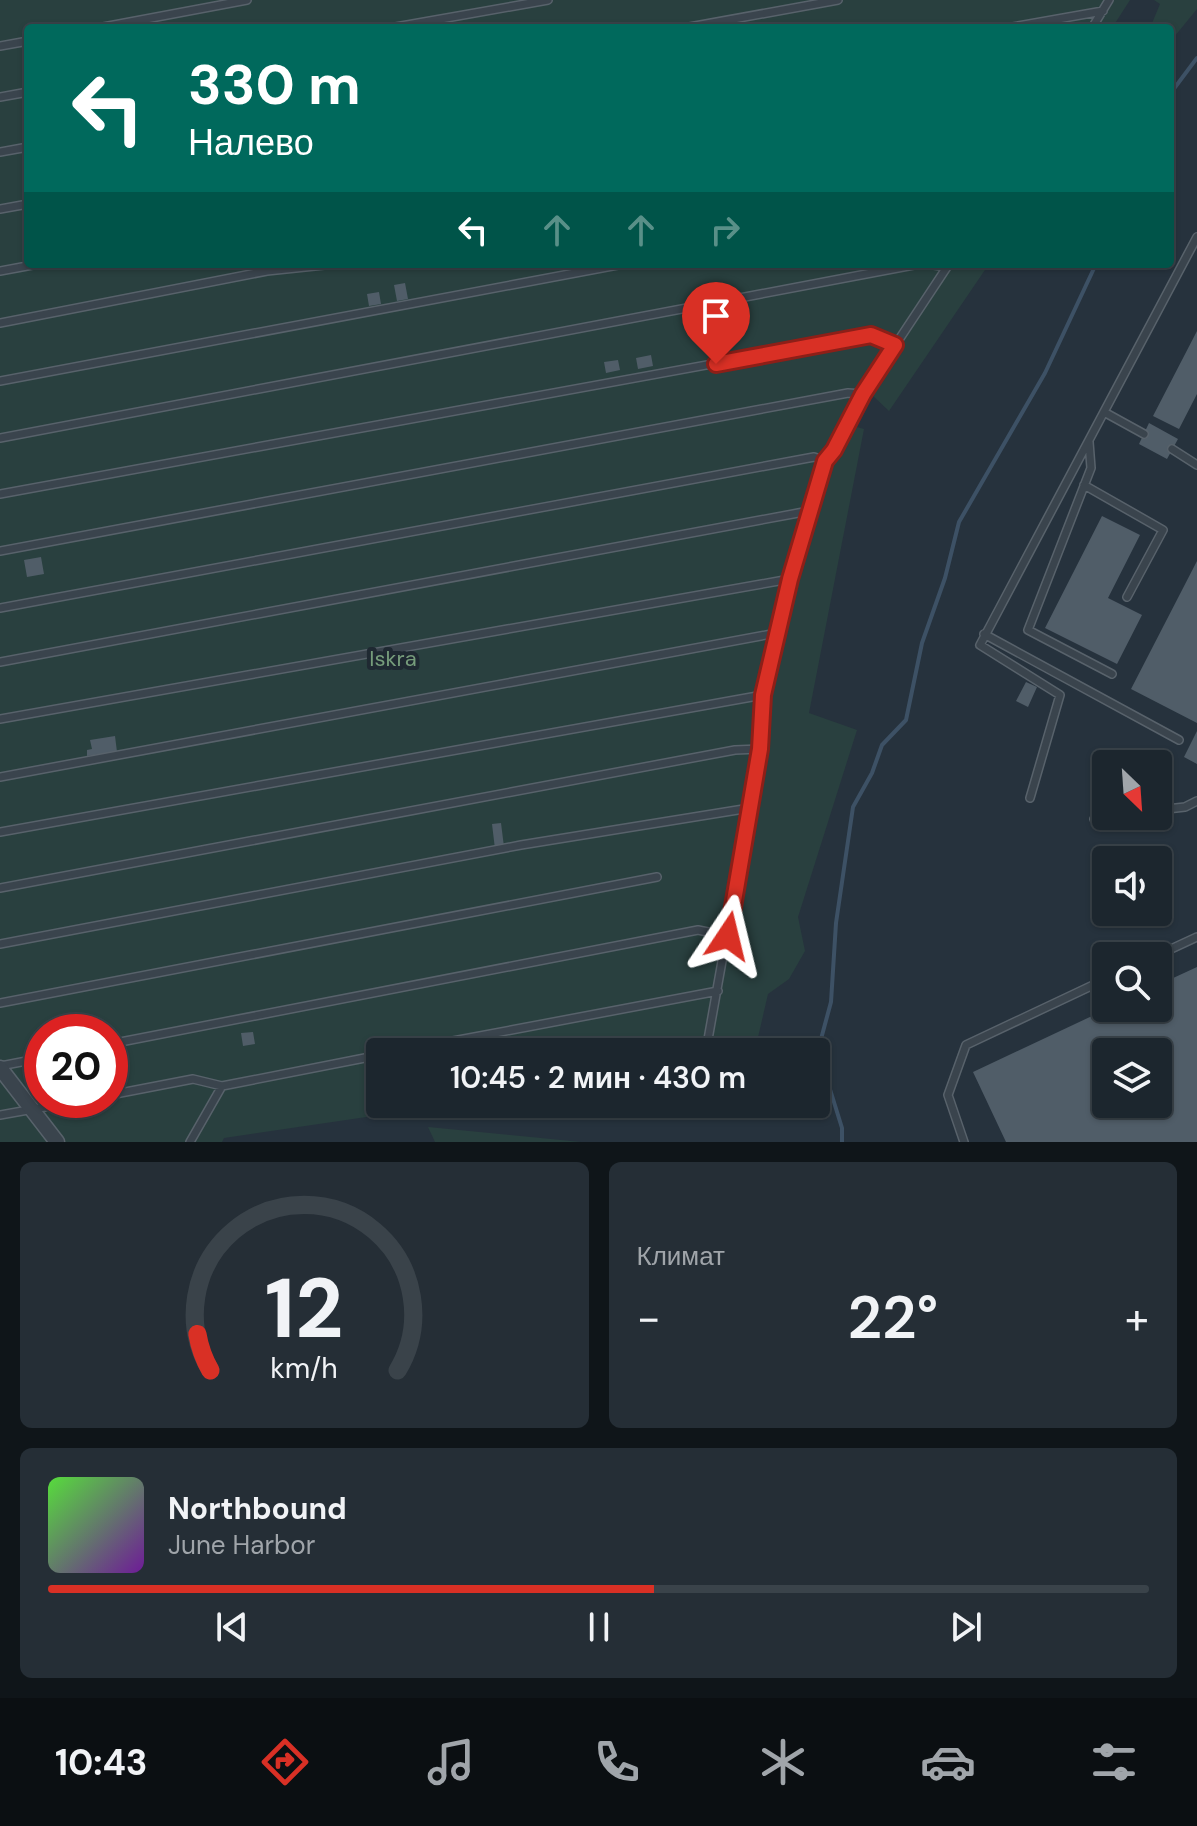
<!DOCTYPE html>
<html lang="ru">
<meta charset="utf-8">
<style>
:root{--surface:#1c262e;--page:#252e36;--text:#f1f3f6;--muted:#a0a5aa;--line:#3a434a;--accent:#d93025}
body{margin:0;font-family:"DM Sans",sans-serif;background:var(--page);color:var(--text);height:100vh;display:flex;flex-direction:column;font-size:30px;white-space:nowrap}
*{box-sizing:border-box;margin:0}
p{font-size:26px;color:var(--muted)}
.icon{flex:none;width:44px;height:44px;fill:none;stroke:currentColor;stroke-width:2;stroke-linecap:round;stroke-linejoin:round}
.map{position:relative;height:1142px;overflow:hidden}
.details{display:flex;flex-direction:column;gap:20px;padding:20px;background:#0f1519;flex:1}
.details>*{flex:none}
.top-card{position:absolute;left:24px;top:24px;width:1150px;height:244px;border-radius:8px;box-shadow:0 2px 6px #0004,0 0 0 2px var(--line);background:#00695c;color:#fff;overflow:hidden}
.needle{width:52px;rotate:155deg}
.tools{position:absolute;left:1092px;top:750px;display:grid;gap:16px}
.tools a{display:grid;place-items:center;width:80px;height:80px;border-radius:8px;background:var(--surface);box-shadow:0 2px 6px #0004,0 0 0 2px var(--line);font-size:40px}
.speed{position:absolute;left:24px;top:1014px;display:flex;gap:16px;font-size:40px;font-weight:700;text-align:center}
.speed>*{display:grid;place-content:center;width:104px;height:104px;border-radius:50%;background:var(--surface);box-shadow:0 2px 6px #0004,0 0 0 2px var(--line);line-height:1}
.speed .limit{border:12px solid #d22;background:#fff;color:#111}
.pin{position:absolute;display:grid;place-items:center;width:68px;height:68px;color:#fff;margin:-82px -34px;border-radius:50% 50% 50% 0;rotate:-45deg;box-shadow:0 0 8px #0007}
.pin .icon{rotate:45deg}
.me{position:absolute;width:88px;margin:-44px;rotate:10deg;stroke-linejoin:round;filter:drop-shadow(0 0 6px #0008)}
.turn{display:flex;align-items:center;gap:28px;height:168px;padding:0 32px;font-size:36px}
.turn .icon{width:104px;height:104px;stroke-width:2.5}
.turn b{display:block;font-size:56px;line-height:68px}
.lanes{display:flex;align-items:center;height:76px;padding:0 32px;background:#0003;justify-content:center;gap:40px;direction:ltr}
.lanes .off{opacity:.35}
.big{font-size:60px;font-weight:600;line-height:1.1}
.details .tile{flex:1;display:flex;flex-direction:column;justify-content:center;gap:12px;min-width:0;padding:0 28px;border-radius:12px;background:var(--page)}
.details .dial{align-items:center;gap:0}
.dial svg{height:208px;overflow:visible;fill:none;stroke:var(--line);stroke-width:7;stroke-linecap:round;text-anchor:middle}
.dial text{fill:var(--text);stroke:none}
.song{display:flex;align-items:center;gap:24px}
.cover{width:96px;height:96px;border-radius:12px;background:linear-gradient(135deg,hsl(110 70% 55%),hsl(280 70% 35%))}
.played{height:8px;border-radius:4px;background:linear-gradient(90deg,var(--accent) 55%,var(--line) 55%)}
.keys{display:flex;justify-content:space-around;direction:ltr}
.heat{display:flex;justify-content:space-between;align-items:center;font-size:44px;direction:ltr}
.details .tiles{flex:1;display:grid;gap:20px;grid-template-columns:1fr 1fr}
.tile:last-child{grid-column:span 2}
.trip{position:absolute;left:366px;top:1038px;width:464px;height:80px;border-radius:8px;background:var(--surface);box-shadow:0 2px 6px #0004,0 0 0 2px var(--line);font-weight:600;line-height:80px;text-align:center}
.menu{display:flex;height:128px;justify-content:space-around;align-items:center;background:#0b0f12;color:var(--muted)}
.menu .icon{width:56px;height:56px}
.menu .current{color:var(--accent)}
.menu b{font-size:36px;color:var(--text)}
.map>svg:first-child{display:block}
.green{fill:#29403f;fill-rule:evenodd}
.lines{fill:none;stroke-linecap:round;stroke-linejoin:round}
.stream{stroke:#3d5165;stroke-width:4}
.building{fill:#505d68;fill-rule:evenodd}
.service-casing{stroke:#58626b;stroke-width:10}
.minor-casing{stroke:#58626b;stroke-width:17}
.service{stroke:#3a444d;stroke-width:7}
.minor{stroke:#3a444d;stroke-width:14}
.route-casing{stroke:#8d1f18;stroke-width:20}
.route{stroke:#d93025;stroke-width:14}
.labels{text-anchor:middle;stroke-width:8;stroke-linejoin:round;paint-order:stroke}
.park-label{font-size:22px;fill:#769c7b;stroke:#1f2932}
</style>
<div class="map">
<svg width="1197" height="1142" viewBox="0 0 1197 1142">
<rect width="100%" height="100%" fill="#26323d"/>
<path class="green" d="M0,0h1130l-18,28h-1084v236h961l-100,147 -18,-17 -21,31 14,4 -55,284 48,17 -59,187 7,34 -16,28 -21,15 -12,52 2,6h-378v52h75l-231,34 -2,4h-222zM42,1032h68v68h-68z
M1154,0h43v9l-27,33v-14h-20l10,-24z
M428,1127l153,15h-146z"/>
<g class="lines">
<path class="stream" d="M1170,94l27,-36
M842,1142v-14l-18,-58 -3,-31 10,-37 5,-79 17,-116 19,-34 10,-28 24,-25 16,-77 23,-65 14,-56 86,-149 51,-109"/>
</g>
<path class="building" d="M405,283l3,16 -11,2 -3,-16z
M379,292l2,12 -12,2 -2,-12z
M1197,331v63l-18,35 -26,-13z
M651,355l2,11 -15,3 -2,-11z
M618,360l2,10 -14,3 -2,-11z
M1149,423l29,16 -11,20 -28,-15z
M1102,516l38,19 -32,63 34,17 -25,49 -72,-36z
M41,557l3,17 -17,3 -3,-17z
M1197,561v162l-66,-34z
M1026,682l11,5 -9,20 -12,-6z
M1197,731v33l-13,-7z
M115,736l2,16 -30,4v-6l5,-1 -2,-9z
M501,823l3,24 -9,2 -3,-25z
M1197,967v175h-191l-33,-70 136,-64h49v-23zM1106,1052h52v52h-52z
M253,1032l2,12 -12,2 -2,-13z
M687,1038l2,13 -20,1 -2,-11z"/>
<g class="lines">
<defs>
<path id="service" d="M98,28l149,-28
M390,28l158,-28
M684,28l154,-28
M1007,28l96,-17
M1092,28l17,-28
M0,46l28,-5
M0,97l28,-5
M0,152l28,-5
M0,209l28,-5
M927,264l20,3
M0,271l38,-7
M0,323l267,-52 67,-7
M0,381l623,-117
M1104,412l40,22
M0,438l919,-174
M1089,442l2,26 -63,162 84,44
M1172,449l25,16
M1084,485l79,45 -36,67
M0,494l871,-159 24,10
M0,551l848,-158 15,1
M0,608l814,-151 11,4
M984,634l195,106
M0,662l809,-151
M0,719l790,-140
M0,777l777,-144
M1030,798l30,-103 -80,-50 217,-408
M1158,810l27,-3 12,-6
M1094,819l22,-3
M0,832l763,-137
M0,888l735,-138 25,-1
M0,944l521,-99 229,-37
M1156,956l41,-19
M0,1003l657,-126
M453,1041l265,-50
M110,1044l588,-114 30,6
M395,1052l58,-11 107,11
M700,1052l7,-7 53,-296 3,-54 27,-116 35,-118 9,-11 29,-56 86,-130
M0,1066l42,-8
M110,1095l83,-16 29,7
M0,1115l84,-15
M190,1142l32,-56 158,-31
M964,1142l-16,-47 18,-50 140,-66"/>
<path id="minor" d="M0,1068l57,74"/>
</defs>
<use href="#service" class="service-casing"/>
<use href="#minor" class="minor-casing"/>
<use href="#service" class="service"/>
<use href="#minor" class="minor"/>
</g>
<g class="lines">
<defs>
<path id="route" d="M716,364l155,-29 24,10 -32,49 -29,56 -9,11 -35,118 -27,116 -3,54 -32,187"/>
</defs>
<use href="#route" class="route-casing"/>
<use href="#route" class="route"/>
</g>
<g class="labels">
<g class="park-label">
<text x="393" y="666">Iskra</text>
</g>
</g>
</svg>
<div class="tools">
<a><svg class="needle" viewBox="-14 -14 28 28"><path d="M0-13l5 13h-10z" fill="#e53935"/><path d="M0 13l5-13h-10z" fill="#a0a5aa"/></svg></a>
<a><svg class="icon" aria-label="sound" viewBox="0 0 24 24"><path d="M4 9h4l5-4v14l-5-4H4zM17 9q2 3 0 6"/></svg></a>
<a><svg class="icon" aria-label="search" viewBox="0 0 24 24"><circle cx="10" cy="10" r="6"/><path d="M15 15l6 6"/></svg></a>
<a><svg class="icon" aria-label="layers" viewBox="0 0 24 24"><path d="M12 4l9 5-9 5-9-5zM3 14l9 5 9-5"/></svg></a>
</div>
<div class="speed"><div class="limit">20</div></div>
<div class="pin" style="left:716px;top:364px;background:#d93025"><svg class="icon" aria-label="arrive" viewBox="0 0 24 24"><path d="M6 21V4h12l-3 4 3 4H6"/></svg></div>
<svg class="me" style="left:728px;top:936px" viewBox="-20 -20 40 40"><path d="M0-17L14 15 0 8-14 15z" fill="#d93025" stroke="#fff" stroke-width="4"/></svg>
<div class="trip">10:45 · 2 мин · 430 m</div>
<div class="top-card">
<div class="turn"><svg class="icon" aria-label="left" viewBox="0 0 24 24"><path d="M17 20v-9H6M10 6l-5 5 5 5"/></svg><div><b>330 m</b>Налево</div></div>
<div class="lanes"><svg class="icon" aria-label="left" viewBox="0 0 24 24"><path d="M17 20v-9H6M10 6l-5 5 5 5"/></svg><svg class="icon off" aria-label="ahead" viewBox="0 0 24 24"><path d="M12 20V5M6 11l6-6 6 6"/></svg><svg class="icon off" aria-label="ahead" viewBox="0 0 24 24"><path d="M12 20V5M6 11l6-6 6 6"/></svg><svg class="icon off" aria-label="right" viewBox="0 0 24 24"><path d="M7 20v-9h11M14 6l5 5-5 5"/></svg></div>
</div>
</div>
<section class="details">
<div class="tiles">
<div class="tile dial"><svg viewBox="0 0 100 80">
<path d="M14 69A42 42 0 1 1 86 69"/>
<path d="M14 69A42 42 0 0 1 9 55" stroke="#d93025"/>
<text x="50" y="56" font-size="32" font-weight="700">12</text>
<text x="50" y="72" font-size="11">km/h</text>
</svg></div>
<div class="tile"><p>Климат</p>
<div class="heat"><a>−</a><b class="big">22°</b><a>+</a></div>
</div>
<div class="tile">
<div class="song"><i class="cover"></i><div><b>Northbound</b><p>June Harbor</p></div></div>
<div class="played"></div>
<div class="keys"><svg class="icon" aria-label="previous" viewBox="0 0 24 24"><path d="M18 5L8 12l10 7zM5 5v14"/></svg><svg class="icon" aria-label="pause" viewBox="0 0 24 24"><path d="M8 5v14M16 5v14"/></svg><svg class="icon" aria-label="next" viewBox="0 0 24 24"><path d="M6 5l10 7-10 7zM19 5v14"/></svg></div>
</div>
</div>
</section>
<nav class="menu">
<b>10:43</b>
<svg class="icon current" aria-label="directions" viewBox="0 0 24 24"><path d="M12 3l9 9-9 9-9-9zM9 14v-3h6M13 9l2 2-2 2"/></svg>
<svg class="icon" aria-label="music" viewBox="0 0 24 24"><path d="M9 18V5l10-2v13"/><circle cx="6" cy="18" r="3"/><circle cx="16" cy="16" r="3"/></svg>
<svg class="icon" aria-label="phone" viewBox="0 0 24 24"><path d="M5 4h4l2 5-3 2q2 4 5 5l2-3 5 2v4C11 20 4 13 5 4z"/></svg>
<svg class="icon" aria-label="climate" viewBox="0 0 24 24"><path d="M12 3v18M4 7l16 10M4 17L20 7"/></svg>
<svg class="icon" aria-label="car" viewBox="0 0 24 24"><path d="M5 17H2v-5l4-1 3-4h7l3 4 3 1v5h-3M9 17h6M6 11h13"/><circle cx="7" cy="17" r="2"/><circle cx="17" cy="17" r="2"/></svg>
<svg class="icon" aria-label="filters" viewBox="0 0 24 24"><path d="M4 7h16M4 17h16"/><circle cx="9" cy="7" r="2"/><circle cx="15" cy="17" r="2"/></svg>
</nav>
